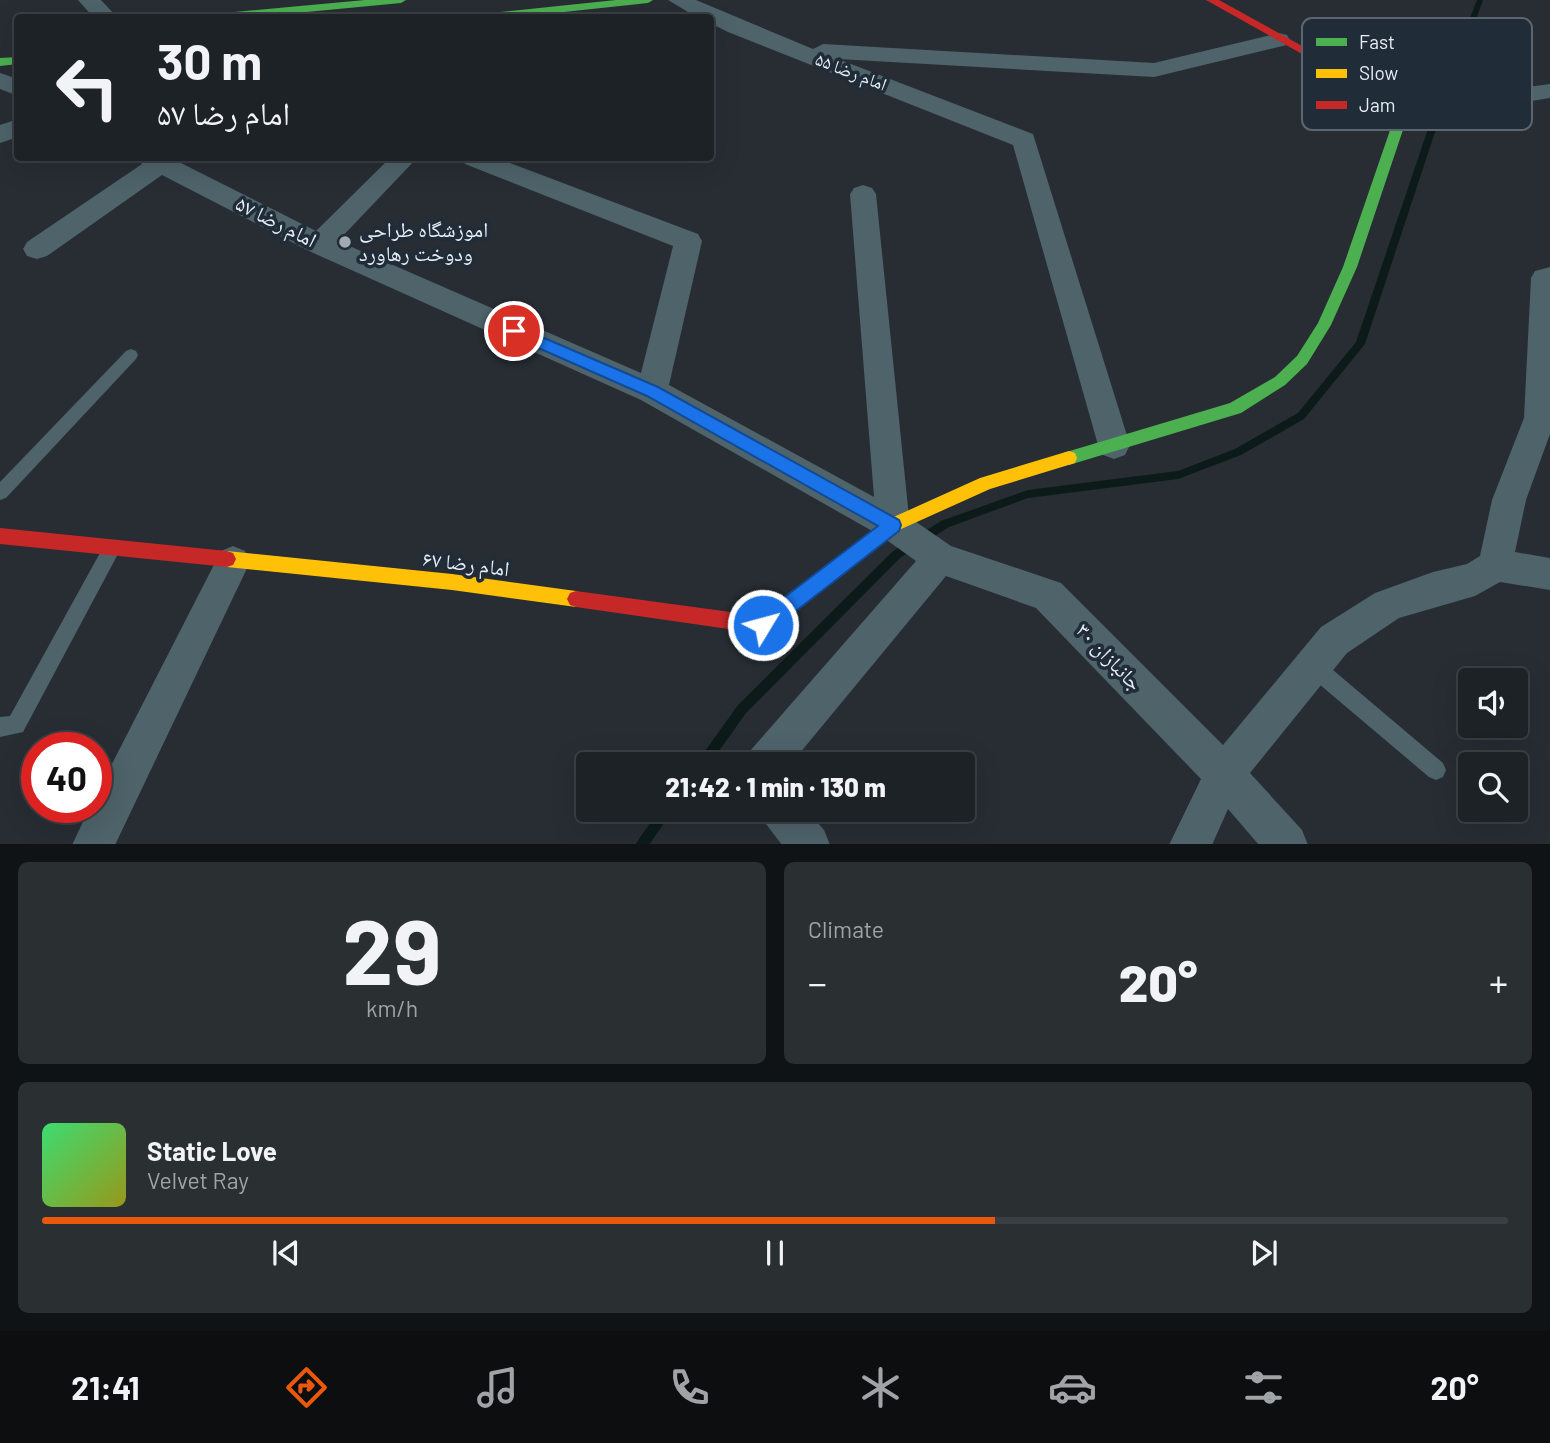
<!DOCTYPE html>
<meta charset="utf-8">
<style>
:root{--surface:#1d2226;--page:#2a2f32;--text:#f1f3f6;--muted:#a0a4a7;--line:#3b3f43;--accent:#ea580c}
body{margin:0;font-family:Barlow,"Noto Naskh Arabic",sans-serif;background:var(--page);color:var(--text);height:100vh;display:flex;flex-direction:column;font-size:26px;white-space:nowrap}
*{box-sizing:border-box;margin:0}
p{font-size:23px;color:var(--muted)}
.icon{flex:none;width:38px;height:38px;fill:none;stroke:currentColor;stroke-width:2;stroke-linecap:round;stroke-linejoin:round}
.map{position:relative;height:844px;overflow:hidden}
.panel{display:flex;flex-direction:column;gap:18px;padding:18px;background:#101315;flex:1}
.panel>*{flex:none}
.guide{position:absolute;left:14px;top:14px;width:700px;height:147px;border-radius:7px;box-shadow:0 7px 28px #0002,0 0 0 2px var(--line);background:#1d2226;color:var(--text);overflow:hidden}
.tools{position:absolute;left:1458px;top:668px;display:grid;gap:14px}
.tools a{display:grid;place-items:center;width:70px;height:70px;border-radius:7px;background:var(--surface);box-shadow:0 7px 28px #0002,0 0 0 2px var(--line);font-size:35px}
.speed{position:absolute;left:21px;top:732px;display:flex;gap:14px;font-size:35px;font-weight:700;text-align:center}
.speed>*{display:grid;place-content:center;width:91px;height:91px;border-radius:50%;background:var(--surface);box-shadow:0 7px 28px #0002,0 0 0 2px var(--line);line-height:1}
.speed .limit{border:10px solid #d22;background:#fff;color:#111}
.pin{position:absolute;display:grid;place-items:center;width:60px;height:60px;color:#fff;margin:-30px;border:4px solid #fff;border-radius:50%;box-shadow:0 2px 7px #0007}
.me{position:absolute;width:77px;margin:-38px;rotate:53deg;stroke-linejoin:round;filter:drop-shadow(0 0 5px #0008)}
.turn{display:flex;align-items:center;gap:24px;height:147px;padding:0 28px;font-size:32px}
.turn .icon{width:91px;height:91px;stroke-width:2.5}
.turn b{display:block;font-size:49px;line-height:60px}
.big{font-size:52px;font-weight:800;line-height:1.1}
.panel .widget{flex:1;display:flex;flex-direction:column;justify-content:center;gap:10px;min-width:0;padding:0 24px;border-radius:10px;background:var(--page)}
.panel .dial{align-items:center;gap:0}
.dial b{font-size:91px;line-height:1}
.song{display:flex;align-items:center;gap:21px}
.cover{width:84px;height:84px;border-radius:10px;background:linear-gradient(135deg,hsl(140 70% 55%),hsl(60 70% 35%))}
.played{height:7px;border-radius:4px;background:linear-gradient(90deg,var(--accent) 65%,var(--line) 65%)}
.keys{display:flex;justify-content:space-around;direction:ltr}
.heat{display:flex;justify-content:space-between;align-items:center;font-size:38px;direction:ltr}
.panel .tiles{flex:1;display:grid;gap:18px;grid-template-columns:1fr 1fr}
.widget:last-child{grid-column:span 2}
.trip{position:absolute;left:576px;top:752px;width:399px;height:70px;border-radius:7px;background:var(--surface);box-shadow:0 7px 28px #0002,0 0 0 2px var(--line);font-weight:800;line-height:70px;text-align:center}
.tabs{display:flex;height:112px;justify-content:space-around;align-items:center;background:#0c0e0f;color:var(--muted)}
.tabs .icon{width:49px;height:49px}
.tabs .on{color:var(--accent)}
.tabs b{font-size:32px;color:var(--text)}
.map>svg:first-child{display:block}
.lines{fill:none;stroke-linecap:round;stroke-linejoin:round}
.stream{fill:#0c1b19;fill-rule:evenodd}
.lane{fill:#4e636a;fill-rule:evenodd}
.street{fill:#4e636a;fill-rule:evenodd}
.fast{fill:#4caf50;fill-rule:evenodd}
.slow{fill:#ffc107;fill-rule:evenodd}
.jam{fill:#c62828;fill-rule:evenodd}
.route{fill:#1a73e8;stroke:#114b97;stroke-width:2}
.poi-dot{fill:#a3aab1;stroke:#212c39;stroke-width:2.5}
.labels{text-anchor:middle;stroke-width:7;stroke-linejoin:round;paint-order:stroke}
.far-street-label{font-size:18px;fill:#e6edf5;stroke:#212c39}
.street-label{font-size:21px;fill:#e6edf5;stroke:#212c39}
.poi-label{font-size:21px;fill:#e6edf5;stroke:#212c39;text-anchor:start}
.key{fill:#212c39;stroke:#5c6671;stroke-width:2}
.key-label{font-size:19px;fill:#e6edf5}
</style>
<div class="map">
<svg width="1550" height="845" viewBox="0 0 1550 845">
<rect width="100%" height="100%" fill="#272d33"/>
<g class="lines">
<path class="stream" d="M1477,0h6l-43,117 -75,227 -61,75 -63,36 -63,24 -150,19 -79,29 -49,31 -154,155 -37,52h-14l43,-60 154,-153 49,-31 87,-31 150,-19 57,-22 63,-36 58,-71 76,-225z
M659,810h14l-24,35h-14z"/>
<path class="lane" d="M131,349l5,2 2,4 -2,4 -130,139 -6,2v-18l126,-131z
M112,540l6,2 3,6 -3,6 -95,178 -23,5v-20l10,-1 96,-174z
M1313,657l7,2 123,104 3,7 -3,7 -7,3 -7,-3 -123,-104 -2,-7 2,-7z"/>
<path class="street" d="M78,0h23l17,18h-24z
M668,0h28l117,49 10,-5 331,19 125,-30 8,2 3,5 -3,5 -133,32 -316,-18 195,75 97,311 -5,10 -11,4 -11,-4 -5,-10 -85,-300 -285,-113 -18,-9v-5h-12z
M0,73l18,6v17l-18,-7z
M1550,84v14l-81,13 -8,-3 -4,-5 4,-5 8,-3z
M18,119v18l-18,6v-18z
M138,158h33l145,73 74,-73h27l-79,83 303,132 32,-127 -208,-82 -4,-6h36l201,76 4,7 -33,144 205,112 -24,-303 4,-6 9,-3 9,3 4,6 33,323 42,29 110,37 162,162 98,-118 54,-34 58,-21 34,-8 13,-8 12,-56 32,-82 7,-140 4,-7 15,-4v167l-24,66 -11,52 35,6v32l-50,-8 -25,14 -76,22 -52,35 -97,120 52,57 6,15h-49l-31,-36 -16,36h-43l32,-66 -165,-171 -90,-32 -156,189h-46l6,-14 166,-190 -35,-25 -240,-136 -332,-149 -147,-76 -115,81 -10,3 -10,-3 -4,-7 4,-7 115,-78z
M233,546l12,5 5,11 -135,283h-43l18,-38h6v-12l125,-244z
M760,810h47l17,20 6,15h-48l-16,-21z"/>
<path class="fast" d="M365,0h41l-5,3 -157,15h-47l5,-3z
M616,0h37l-5,3 -140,15h-42l5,-3z
M18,57v7l-18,2v-8z
M1381,89l30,17 -54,161 -26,58 -24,39 -22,21 -44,28 -172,52 -6,-2 -2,-5 2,-5 167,-50 45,-26 22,-21 21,-33 25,-56 55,-160 -21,-11 -2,-3z"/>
<path class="slow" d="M1069,451l6,2 2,5 -2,5 -85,26 -91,41 -88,69 -6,2 -6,-2 -3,-6 3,-6 88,-67 93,-42z
M227,551l225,23 124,17 6,2 3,6 -3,6 -6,2 -124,-17 -225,-23 -6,-2 -3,-6 3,-6z"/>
<path class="jam" d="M1206,0h13l168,93 -6,4 -4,-1z
M0,528l227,23 6,2 3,6 -3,6 -6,2 -227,-23z
M805,585l6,2 3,6 -3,6 -48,35 -187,-27 -6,-2 -3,-6 3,-6 6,-2 184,25z"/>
</g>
<path class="route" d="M514,325l144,62 241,133 2,5 -2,6 -129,100 -7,2 -6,-2 -3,-6 3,-7 121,-92 -231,-130 -138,-61v-9z"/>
<circle class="poi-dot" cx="345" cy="242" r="7"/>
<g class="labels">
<g class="far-street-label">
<text transform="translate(851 72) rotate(21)" y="6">امام رضا ۵۵</text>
</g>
<g class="street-label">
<text transform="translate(276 222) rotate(27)" y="7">امام رضا ۵۷</text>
<text transform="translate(466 564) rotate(7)" y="7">امام رضا ۶۷</text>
<text transform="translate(1109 657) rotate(46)" y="7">جانبازان ۳۰</text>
</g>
<g class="poi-label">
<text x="359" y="237">اموزشگاه طراحی<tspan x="359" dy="24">ودوخت رهاورد</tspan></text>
</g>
</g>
<rect x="1302" y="18" width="230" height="112" rx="10" class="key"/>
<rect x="1316" y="38" width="31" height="8" fill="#4caf50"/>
<rect x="1316" y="69" width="31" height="9" fill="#ffc107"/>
<rect x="1316" y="101" width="31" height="8" fill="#c62828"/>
<g class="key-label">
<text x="1359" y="49">Fast</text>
<text x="1359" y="80">Slow</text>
<text x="1359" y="112">Jam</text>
</g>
</svg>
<div class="tools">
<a><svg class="icon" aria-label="sound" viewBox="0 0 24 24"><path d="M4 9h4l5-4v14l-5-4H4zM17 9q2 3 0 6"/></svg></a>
<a><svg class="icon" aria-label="search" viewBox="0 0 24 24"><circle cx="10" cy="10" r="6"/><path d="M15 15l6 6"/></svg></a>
</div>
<div class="speed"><div class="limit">40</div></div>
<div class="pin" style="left:514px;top:331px;background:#d93025"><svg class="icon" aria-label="arrive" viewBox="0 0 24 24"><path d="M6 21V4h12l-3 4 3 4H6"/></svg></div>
<svg class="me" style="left:763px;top:625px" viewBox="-20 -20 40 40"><circle r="17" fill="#1a73e8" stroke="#fff" stroke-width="3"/><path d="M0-11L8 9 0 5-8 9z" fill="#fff"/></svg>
<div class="trip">21:42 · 1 min · 130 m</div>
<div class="guide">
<div class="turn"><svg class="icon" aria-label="left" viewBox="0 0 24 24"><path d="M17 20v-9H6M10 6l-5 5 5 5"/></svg><div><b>30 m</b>امام رضا ۵۷</div></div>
</div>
</div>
<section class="panel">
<div class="tiles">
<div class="widget dial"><b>29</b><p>km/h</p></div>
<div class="widget"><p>Climate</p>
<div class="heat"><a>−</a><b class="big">20°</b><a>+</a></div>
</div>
<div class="widget">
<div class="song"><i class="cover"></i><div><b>Static Love</b><p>Velvet Ray</p></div></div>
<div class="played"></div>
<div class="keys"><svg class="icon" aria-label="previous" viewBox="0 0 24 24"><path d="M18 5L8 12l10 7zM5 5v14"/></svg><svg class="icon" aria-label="pause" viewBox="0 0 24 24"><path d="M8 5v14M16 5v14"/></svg><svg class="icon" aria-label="next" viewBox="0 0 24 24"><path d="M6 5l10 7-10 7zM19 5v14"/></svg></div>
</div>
</div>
</section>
<nav class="tabs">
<b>21:41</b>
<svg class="icon on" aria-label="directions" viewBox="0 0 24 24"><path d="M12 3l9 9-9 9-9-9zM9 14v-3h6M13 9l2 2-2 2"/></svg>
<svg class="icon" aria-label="music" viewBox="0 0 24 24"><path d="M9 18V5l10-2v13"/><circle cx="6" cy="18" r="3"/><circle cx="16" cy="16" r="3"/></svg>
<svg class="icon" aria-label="phone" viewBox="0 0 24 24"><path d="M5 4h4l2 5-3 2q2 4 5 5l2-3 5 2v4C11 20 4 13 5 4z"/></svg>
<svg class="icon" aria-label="climate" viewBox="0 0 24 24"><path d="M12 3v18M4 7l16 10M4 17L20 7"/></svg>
<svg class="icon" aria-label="car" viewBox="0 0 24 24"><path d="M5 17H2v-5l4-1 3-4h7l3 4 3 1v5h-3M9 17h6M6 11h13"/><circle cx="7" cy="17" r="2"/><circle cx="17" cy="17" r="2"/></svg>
<svg class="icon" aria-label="filters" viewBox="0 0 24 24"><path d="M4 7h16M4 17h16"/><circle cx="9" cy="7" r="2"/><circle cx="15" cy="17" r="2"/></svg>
<b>20°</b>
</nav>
